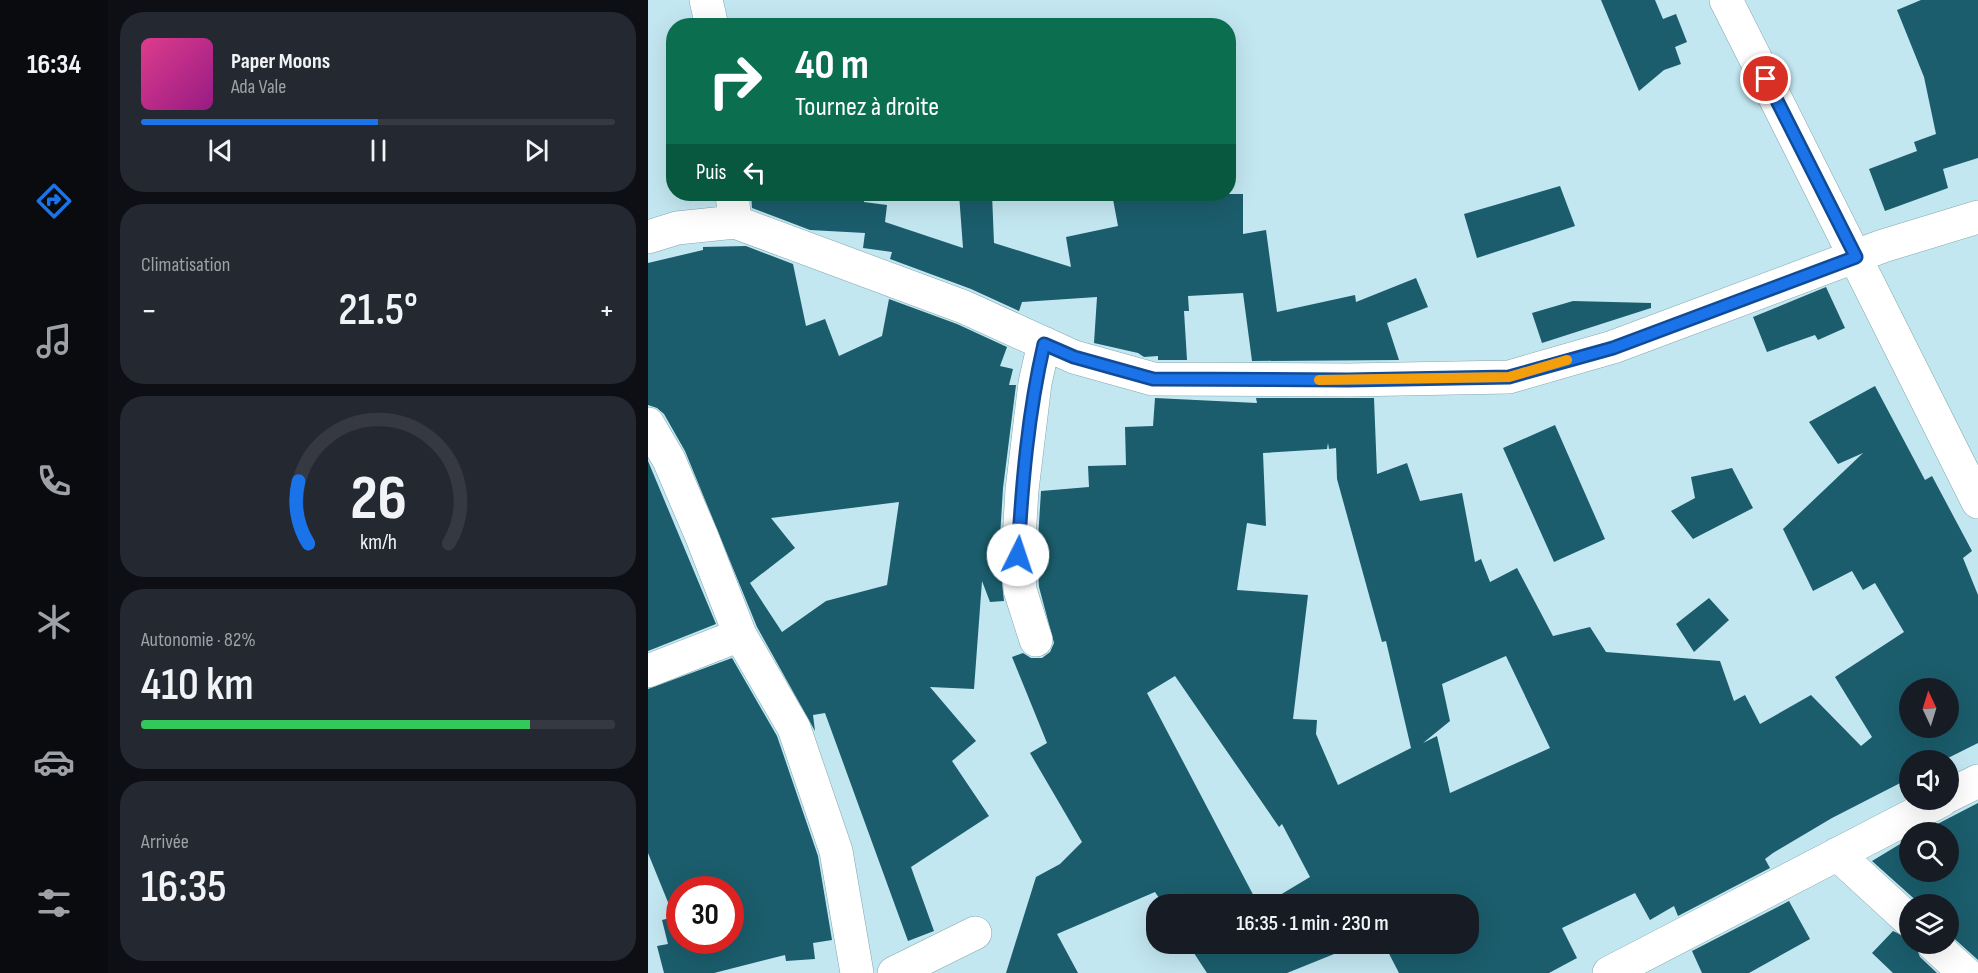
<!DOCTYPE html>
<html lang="fr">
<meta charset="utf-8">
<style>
:root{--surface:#171b24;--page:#242831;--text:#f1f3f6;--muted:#9ea1a6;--line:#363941;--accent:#1a73e8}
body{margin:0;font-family:"Sofia Sans Condensed",sans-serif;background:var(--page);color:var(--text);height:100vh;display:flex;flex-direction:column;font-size:22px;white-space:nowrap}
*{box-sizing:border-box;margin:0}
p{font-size:20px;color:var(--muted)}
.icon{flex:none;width:33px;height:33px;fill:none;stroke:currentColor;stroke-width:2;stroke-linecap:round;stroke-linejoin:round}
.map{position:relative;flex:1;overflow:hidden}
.panel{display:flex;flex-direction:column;gap:12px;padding:12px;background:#0d0f14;width:540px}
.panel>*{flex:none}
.banner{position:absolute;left:18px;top:18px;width:570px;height:183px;border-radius:24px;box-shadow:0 6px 24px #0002;background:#0b6e4f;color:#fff;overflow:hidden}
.needle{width:39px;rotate:356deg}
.fabs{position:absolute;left:1251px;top:678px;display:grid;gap:12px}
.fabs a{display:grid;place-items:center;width:60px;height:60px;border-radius:50%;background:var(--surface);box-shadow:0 6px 24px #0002;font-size:30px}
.speed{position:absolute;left:18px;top:876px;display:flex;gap:12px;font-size:30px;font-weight:700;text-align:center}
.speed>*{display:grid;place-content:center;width:78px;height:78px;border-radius:50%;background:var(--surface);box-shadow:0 6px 24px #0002;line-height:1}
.speed .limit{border:9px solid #d22;background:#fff;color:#111}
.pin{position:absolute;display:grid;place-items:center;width:51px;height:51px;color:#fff;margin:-26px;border:3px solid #fff;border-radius:50%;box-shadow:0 2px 6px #0007}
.me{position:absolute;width:66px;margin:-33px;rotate:4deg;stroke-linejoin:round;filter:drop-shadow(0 0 4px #0008)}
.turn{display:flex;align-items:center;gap:21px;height:126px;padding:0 30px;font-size:27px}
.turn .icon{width:78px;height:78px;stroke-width:2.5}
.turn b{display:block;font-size:42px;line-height:51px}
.then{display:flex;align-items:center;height:57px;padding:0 30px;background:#0003;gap:12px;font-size:22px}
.big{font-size:45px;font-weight:600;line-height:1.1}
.panel .widget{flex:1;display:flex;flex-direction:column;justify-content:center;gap:9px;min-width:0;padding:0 21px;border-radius:24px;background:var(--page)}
.panel .dial{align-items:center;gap:0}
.dial svg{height:156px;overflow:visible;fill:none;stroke:var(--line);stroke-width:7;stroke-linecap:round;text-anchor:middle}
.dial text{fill:var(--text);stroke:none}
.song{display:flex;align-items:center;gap:18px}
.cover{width:72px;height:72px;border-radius:9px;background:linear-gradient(135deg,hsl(330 70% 55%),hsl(310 70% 35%))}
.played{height:6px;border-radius:3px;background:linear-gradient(90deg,var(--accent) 50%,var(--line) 50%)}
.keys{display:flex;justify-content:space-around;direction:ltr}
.heat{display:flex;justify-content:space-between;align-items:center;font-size:33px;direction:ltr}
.charge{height:9px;border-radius:4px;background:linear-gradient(90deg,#34c759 82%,var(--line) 0)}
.trip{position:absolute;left:498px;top:894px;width:333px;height:60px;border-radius:24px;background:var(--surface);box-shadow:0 6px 24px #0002;font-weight:600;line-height:60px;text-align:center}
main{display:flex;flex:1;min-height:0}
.tabs{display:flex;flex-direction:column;width:108px;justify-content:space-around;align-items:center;background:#090b0e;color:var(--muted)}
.tabs .icon{width:42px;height:42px}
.tabs .current{color:var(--accent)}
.tabs b{font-size:27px;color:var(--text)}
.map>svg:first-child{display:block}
.building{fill:#1b5d6c;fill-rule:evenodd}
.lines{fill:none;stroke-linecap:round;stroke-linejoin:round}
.street-casing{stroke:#83a6af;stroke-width:34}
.street{stroke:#fff;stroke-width:33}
.route-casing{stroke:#114b97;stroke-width:15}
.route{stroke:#1a73e8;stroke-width:10}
.slow{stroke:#f59e0b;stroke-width:10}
</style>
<main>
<nav class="tabs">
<b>16:34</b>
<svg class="icon current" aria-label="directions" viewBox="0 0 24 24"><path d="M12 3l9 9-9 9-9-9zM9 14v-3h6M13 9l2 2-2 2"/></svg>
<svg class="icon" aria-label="music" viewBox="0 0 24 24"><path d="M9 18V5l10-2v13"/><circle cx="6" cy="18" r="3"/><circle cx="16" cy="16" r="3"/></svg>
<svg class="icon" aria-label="phone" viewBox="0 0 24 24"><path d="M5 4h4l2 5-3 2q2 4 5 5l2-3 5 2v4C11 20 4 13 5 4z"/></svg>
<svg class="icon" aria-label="climate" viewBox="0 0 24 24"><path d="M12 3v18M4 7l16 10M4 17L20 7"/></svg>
<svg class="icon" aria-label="car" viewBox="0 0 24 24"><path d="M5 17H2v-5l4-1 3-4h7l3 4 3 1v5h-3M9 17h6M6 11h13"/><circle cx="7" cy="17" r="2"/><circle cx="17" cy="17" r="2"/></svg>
<svg class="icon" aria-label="filters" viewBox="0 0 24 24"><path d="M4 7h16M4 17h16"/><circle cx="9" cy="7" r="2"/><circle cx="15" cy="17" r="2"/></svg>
</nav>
<section class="panel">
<div class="widget">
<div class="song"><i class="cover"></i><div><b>Paper Moons</b><p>Ada Vale</p></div></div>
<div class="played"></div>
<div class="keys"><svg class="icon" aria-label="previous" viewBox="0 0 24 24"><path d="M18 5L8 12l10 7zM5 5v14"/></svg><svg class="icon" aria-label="pause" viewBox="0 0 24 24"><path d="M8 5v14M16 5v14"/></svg><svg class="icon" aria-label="next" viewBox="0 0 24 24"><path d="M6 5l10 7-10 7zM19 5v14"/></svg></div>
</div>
<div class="widget"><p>Climatisation</p>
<div class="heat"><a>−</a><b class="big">21.5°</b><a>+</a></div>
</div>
<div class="widget dial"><svg viewBox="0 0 100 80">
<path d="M14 69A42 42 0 1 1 86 69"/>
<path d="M14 69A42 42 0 0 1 9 37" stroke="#1a73e8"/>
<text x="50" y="56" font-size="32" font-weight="700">26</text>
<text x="50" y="72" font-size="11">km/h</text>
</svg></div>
<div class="widget"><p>Autonomie · 82%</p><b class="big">410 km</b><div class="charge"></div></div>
<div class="widget"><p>Arrivée</p><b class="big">16:35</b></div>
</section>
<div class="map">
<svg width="1330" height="973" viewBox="0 0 1330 973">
<rect width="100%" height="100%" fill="#c3e7f1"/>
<path class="building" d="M953,0h54l8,19 13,-5 11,28 -12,5 6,17 -17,6 -25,21z
M1273,0h57v158l-35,11 5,19 -63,23 -16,-42 48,-18 -3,-9 22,-8 -12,-57 -27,-67z
M912,186l15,40 -98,32 -13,-44z
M103,194h113v8l23,3 -2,17 78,26 -4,-54h33l2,49 77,24 -5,-30 52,-11 -6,-32h131v40l23,-4 11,82 78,-17 1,7 60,-24 12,29 -41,16 12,37 -147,1 -9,-68 -55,3 1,15h-5l3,49h-29v-4l-14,1 -6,-4 -44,-10 3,-46 -75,5 -3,9 -48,-22 -81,-30 2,-7 -29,-4 2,-15 -55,-3 -58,-22z
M98,246l47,18 13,62 19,-7 14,37 43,-20 7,-37 68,25 50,23 -7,19 13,3 -4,16h7l-13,103 -4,66 5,47 -14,1 -8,-21 -8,108 -44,-2 46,54 -24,20 37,55 -78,51 23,64 -26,10 -83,-228 -12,2 2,16 -58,-104 -72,-176 -21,-37 -7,-6 -9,-3v-142l55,-13v-3zM251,502l-12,83 -61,16 -44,31 -32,-49 45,-35 -24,-30z
M1178,287l19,41 -27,12 -3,-5 -48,17 -14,-35z
M925,301l78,2v5l-109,35 -10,-30z
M1227,386l50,94 7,-4 40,75 -9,7 15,37v148l-34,17h-34v18l-78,40 -59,35 -8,6 5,9 -92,48 -4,-10 -24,14 -15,-27 -73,35 15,30 -28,15h-150l-15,-29h84v-40h-203l45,-27 -28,-53 -3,3 -104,-151 -28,17 111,211h-95l-8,-12 -98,42 21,39h-72l30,-96 24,-13 22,-22 -52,-89 17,-10 -35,-86 11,-4 8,5h11l8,-6 4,-9 -15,-56 -2,-32 4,-64 48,-4 -1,-21 38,-1 -1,-38 28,-1 2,-28 102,5 -1,-5h118l3,76 30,-11 13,38 42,-8 13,69 6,-3 9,23 27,-14 36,68 37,-9 16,25 114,9 14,40 11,-6 15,29 51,-29 50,51 11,-9 -37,-60 69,-45 -29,-49 -12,7 -11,-19 -39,20 -30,-62 80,-76 -25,11 -29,-42zM680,443l1,6 7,-1 1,31 45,163 4,-1 25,107 -73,37 -22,-51 1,-14 -24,-1 15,-124 -71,-5 10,-67 19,3 -3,-73 64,-4zM858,656l44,92 -100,45 -13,-57 -14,7 27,-22 -8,-37zM1262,688h38v40h-38z
M907,425l50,114 -51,23 -51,-114z
M0,461l68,163 -68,27z
M1084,468l21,40 -60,31 -22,-28 24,-13 -4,-21z
M1061,598l20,22 -35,32 -18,-28z
M84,658l45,78 41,120 14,84 -19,3 2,16 -29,2 -1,-6 -71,18h-50l-7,-27 11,-2 -6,-24 12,-3 -26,-64v-164zM32,890h50v50h-50z
M1330,803v157l-30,-27v-29h-28l-48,-43 38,-23v34h38v-40h-26z
M1141,901l21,38 -61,34h-47l-10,-22z
M1245,931l17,8v5h5l5,13 17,16h-44l-21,-20z
M540,944h171l-72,29h-80z"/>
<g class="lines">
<defs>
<path id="street" d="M58,0l6,26
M1078,0l252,502
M84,194l3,28
M0,237l29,-9 58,-6 229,85 110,50 79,22 196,1 160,-3 104,-30 270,-101 95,-29
M0,424l21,36 33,77 38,98 54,93 42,123 21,122
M388,640l-16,-50 -2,-35 4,-65 13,-107 9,-40
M0,671l92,-36
M1300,796l30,-15
M1189,854l73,67
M1285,944l32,29
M246,973l81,-40
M961,973l333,-173"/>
</defs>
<use href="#street" class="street-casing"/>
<use href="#street" class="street"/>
</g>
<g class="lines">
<defs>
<path id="route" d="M370,555c4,-71 10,-142 26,-211l30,13 79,22 195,1 161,-3 104,-29 243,-91 -90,-178"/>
</defs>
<use href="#route" class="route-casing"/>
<use href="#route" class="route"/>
<path class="slow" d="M671,380l190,-3 58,-17"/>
</g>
</svg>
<div class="fabs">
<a><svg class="needle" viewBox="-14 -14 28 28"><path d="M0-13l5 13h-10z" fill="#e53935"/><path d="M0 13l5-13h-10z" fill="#9ea1a6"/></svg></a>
<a><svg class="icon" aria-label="sound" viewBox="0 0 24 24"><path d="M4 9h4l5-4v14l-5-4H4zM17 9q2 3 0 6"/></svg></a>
<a><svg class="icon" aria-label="search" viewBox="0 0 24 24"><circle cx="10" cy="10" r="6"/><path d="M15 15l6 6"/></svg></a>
<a><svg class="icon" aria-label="layers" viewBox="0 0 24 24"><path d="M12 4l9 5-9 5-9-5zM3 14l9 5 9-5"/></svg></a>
</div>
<div class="speed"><div class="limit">30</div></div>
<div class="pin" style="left:1118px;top:79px;background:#d93025"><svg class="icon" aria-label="arrive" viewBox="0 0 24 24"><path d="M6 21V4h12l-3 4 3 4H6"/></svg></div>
<svg class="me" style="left:370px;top:555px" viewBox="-20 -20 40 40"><circle r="19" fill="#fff"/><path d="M0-13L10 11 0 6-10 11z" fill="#1a73e8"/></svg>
<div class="trip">16:35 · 1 min · 230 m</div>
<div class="banner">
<div class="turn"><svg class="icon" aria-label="right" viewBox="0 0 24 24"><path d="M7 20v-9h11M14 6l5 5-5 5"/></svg><div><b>40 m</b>Tournez à droite</div></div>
<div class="then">Puis<svg class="icon" aria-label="left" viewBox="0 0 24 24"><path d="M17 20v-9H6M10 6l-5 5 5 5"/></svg></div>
</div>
</div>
</main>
